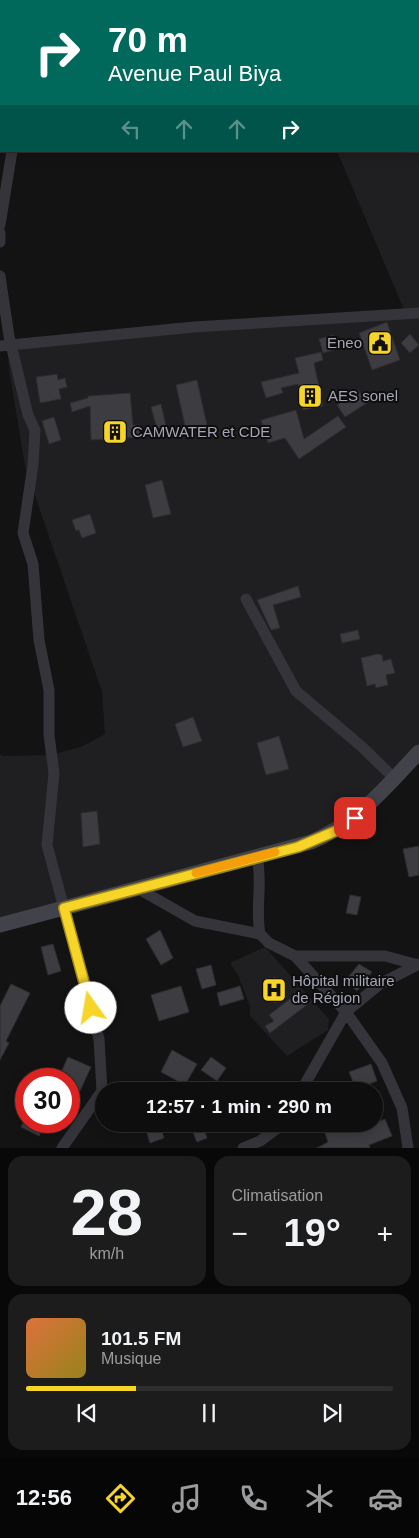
<!DOCTYPE html>
<html lang="fr">
<meta charset="utf-8">
<style>
:root{--surface:#0e0e0f;--page:#1c1c1d;--text:#f1f3f6;--muted:#9b9c9e;--line:#2e2e2f;--accent:#f7d528}
body{margin:0;font-family:Helvetica,sans-serif;background:var(--page);color:var(--text);height:100vh;display:flex;flex-direction:column;font-size:19px;white-space:nowrap}
*{box-sizing:border-box;margin:0}
p{font-size:16px;color:var(--muted)}
.icon{flex:none;width:28px;height:28px;fill:none;stroke:currentColor;stroke-width:2;stroke-linecap:round;stroke-linejoin:round}
.map{position:relative;height:1148px;overflow:hidden}
.drawer{display:flex;flex-direction:column;gap:8px;padding:8px;background:#080808;flex:1}
.drawer>*{flex:none}
.guide{position:absolute;left:0px;top:0px;width:420px;height:152px;box-shadow:0 2px 12px #0003,0 0 0 1px var(--line);background:#00695c;color:#fff;overflow:hidden}
.speed{position:absolute;left:15px;top:1068px;display:flex;gap:10px;font-size:25px;font-weight:700;text-align:center}
.speed>*{display:grid;place-content:center;width:65px;height:65px;border-radius:50%;background:var(--surface);box-shadow:0 2px 12px #0003,0 0 0 1px var(--line);line-height:1}
.speed .limit{border:8px solid #d22;background:#fff;color:#111}
.pin{position:absolute;display:grid;place-items:center;width:42px;height:42px;color:#fff;margin:-21px;border-radius:10px;box-shadow:0 2px 8px #0006}
.me{position:absolute;width:55px;margin:-28px;rotate:347deg;stroke-linejoin:round;filter:drop-shadow(0 0 4px #0008)}
.turn{display:flex;align-items:center;gap:18px;height:105px;padding:0 25px;font-size:22px}
.turn .icon{width:65px;height:65px;stroke-width:2.5}
.turn b{display:block;font-size:35px;line-height:42px}
.lanes{display:flex;align-items:center;height:48px;padding:0 25px;background:#0003;justify-content:center;gap:25px;direction:ltr}
.lanes .off{opacity:.35}
.big{font-size:38px;font-weight:700;line-height:1.1}
.drawer .widget{flex:1;display:flex;flex-direction:column;justify-content:center;gap:8px;min-width:0;padding:0 18px;border-radius:15px;background:var(--page)}
.drawer .dial{align-items:center;gap:0}
.dial b{font-size:65px;line-height:1}
.song{display:flex;align-items:center;gap:15px}
.cover{width:60px;height:60px;border-radius:8px;background:linear-gradient(135deg,hsl(20 70% 55%),hsl(50 70% 35%))}
.played{height:5px;border-radius:2px;background:linear-gradient(90deg,var(--accent) 30%,var(--line) 30%)}
.keys{display:flex;justify-content:space-around;direction:ltr}
.heat{display:flex;justify-content:space-between;align-items:center;font-size:28px;direction:ltr}
.drawer .tiles{flex:1;display:grid;gap:8px;grid-template-columns:1fr 1fr}
.widget:last-child{grid-column:span 2}
.trip{position:absolute;left:95px;top:1082px;width:288px;height:50px;border-radius:25px;background:var(--surface);box-shadow:0 2px 12px #0003,0 0 0 1px var(--line);font-weight:700;line-height:50px;text-align:center}
.dock{display:flex;height:80px;justify-content:space-around;align-items:center;background:#060606;color:var(--muted)}
.dock .icon{width:35px;height:35px}
.dock .current{color:var(--accent)}
.dock b{font-size:22px;color:var(--text)}
.map>svg:first-child{display:block}
.built{fill:#1f1f21}
.building{fill:#3d3d41;stroke:#2d2d31}
.lines{fill:none;stroke-linecap:round;stroke-linejoin:round}
.street{stroke:#34343a;stroke-width:11}
.secondary{stroke:#42424a;stroke-width:15}
.route-casing{stroke:#a18a1a;stroke-width:12}
.route{stroke:#f7d528;stroke-width:9}
.slow{stroke:#f59e0b;stroke-width:9}
.labels{text-anchor:middle;stroke-width:4;stroke-linejoin:round;paint-order:stroke}
.poi-label{font-size:15px;fill:#a4a6b5;stroke:#0e0e0f;text-anchor:start}
</style>
<div class="map">
<svg width="419" height="1148" viewBox="0 0 419 1148">
<rect width="100%" height="100%" fill="#131314"/>
<path class="built" d="M273,0h146v750l-78,76 -341,99v-171l3,2 47,-1 31,-8 24,-13 -3,-42 -77,-226 -16,-97 -2,-26 400,-26 -70,-166h82v-150z
M265,947l64,72 -1,11 -41,26 -37,-40v-10l-12,-31 -8,-12z"/>
<path class="building" d="M387,322l13,38 -28,10 -13,-37z
M410,334l9,11 -9,8 -9,-10z
M333,335l4,14 -14,4 -4,-14z
M321,352l2,8 -9,3 9,43 -20,4 -5,-26 -17,4 2,5 -17,5 -5,-16 38,-9 -4,-15z
M57,374l1,6 7,-2 2,9 -8,2 2,10 -21,4 -4,-26z
M197,380l10,45 -21,5 -10,-45z
M358,390l9,13 -22,14 -8,-12z
M130,393l3,32h7v12l-49,3 -1,-34 -18,6 -2,-9 18,-5v-2z
M161,404l5,22 -9,3 -6,-22z
M296,410l8,29 34,-23 8,11 -47,32 -14,-21 -17,5 -7,-23z
M54,417l7,23 -12,4 -7,-23z
M162,480l9,34 -18,4 -8,-33z
M90,514l6,19 -14,5 -3,-8 -3,1 -4,-11z
M298,586l3,11 -28,8 7,23 -9,2 -14,-30z
M358,630l2,9 -18,4 -2,-9z
M377,654l5,1 1,6 8,-2 4,14 -9,2 2,10 -12,3 -1,-4 -8,2 -6,-28z
M193,717l9,24 -19,6 -8,-23z
M279,736l10,33 -23,6 -9,-32z
M97,811l3,33 -17,3 -2,-34z
M419,846v29l-10,2 -6,-28z
M350,895l11,2 -4,18 -11,-2z
M160,930l13,28 -12,7 -15,-26z
M53,944l8,27 -13,4 -7,-28z
M359,964l13,8 -15,19 -12,-10z
M211,965l5,20 -14,4 -6,-20z
M274,977l11,5 -9,21 -11,-5z
M11,984l19,9 -24,48 3,2 -9,17v-54z
M181,986l8,26 -30,9 -8,-26z
M240,986l4,13 -24,7 -3,-13z
M299,992l9,12 -38,29 -5,-7 9,-5 -5,-6z
M172,1050l25,14 -12,21 -24,-13z
M68,1057l23,10 -12,26 -10,-4v-10h-11z
M211,1057l15,11 -9,13 -16,-11z
M371,1064l6,17 -21,8 -7,-17z
M374,1109l6,12 5,-2 7,17 -23,9 1,3h-53l11,-6 -6,-18h30l5,7 17,-7z
M24,1121h23l-8,15 -18,-9z
M156,1124h4l4,14 -14,5 -5,-16z
M203,1126l4,12 -10,4 -5,-12z"/>
<g class="lines">
<path class="street" d="M15,0v1
M0,225l12,-74
M0,233v9
M0,276l9,60 19,79 7,15 -2,35 -10,68 10,31 6,76 10,50v45l5,38 -7,72 52,194 3,52 -40,57
M0,346l194,-19 225,-14
M246,599l50,92 65,55 33,32
M257,856c6,29 -2,51 3,78
M137,888l58,33 65,13 9,9 26,13 51,56 36,51 20,45 6,40
M295,956h90l33,9
M301,1091l45,-79 34,-28 39,-20
M243,1148l17,-7 23,-17"/>
<path class="secondary" d="M0,925l311,-83c46,-19 74,-54 108,-90"/>
</g>
<g class="lines">
<defs>
<path id="route" d="M91,1008l-27,-100 234,-61 40,-17 17,-12"/>
</defs>
<use href="#route" class="route-casing"/>
<use href="#route" class="route"/>
<path class="slow" d="M196,873l79,-21"/>
</g>
<defs>
<symbol id="civic-square" viewBox="-11 -11 22 22"><rect x="-9" y="-9" width="18" height="18" rx="4" fill="#f7d528" stroke="#0e0e0f"/><path d="M-.6-6.5H3V-4.5H.6V-3L4-1V1h2V6H-6V1h2V-1L-.6-3ZM-1.2 2.5V6h2.4V2.5Z" fill="#111"/></symbol>
<symbol id="building-square" viewBox="-11 -11 22 22"><rect x="-9" y="-9" width="18" height="18" rx="4" fill="#f7d528" stroke="#0e0e0f"/><path d="M-4-6H4V6H1V3H-1V6H-4ZM-2.5-4.3h1.7v1.8h-1.7ZM.8-4.3h1.7v1.8H.8ZM-2.5-1h1.7V.8h-1.7ZM.8-1h1.7V.8H.8Z" fill="#111"/></symbol>
<symbol id="hospital-square" viewBox="-11 -11 22 22"><rect x="-9" y="-9" width="18" height="18" rx="4" fill="#f7d528" stroke="#0e0e0f"/><path d="M-5-5h3v3.5h4V-5h3V5h-3V1.5h-4V5h-3Z" fill="#111"/></symbol>
</defs>
<g fill-rule="evenodd">
<use href="#civic-square" x="366" y="329" width="28" height="28"/>
<use href="#building-square" x="296" y="382" width="28" height="28"/>
<use href="#building-square" x="101" y="418" width="28" height="28"/>
<use href="#hospital-square" x="260" y="976" width="28" height="28"/>
</g>
<g class="labels">
<g class="poi-label">
<text x="362" y="348" text-anchor="end">Eneo</text>
<text x="328" y="401">AES sonel</text>
<text x="132" y="437">CAMWATER et CDE</text>
<text x="292" y="986">Hôpital militaire<tspan x="292" dy="17">de Région</tspan></text>
</g>
</g>
</svg>
<div class="speed"><div class="limit">30</div></div>
<div class="pin" style="left:355px;top:818px;background:#d93025"><svg class="icon" aria-label="arrive" viewBox="0 0 24 24"><path d="M6 21V4h12l-3 4 3 4H6"/></svg></div>
<svg class="me" style="left:91px;top:1008px" viewBox="-20 -20 40 40"><circle r="19" fill="#fff"/><path d="M0-13L10 11 0 6-10 11z" fill="#f7d528"/></svg>
<div class="trip">12:57 · 1 min · 290 m</div>
<div class="guide">
<div class="turn"><svg class="icon" aria-label="right" viewBox="0 0 24 24"><path d="M7 20v-9h11M14 6l5 5-5 5"/></svg><div><b>70 m</b>Avenue Paul Biya</div></div>
<div class="lanes"><svg class="icon off" aria-label="left" viewBox="0 0 24 24"><path d="M17 20v-9H6M10 6l-5 5 5 5"/></svg><svg class="icon off" aria-label="ahead" viewBox="0 0 24 24"><path d="M12 20V5M6 11l6-6 6 6"/></svg><svg class="icon off" aria-label="ahead" viewBox="0 0 24 24"><path d="M12 20V5M6 11l6-6 6 6"/></svg><svg class="icon" aria-label="right" viewBox="0 0 24 24"><path d="M7 20v-9h11M14 6l5 5-5 5"/></svg></div>
</div>
</div>
<section class="drawer">
<div class="tiles">
<div class="widget dial"><b>28</b><p>km/h</p></div>
<div class="widget"><p>Climatisation</p>
<div class="heat"><a>−</a><b class="big">19°</b><a>+</a></div>
</div>
<div class="widget">
<div class="song"><i class="cover"></i><div><b>101.5 FM</b><p>Musique</p></div></div>
<div class="played"></div>
<div class="keys"><svg class="icon" aria-label="previous" viewBox="0 0 24 24"><path d="M18 5L8 12l10 7zM5 5v14"/></svg><svg class="icon" aria-label="pause" viewBox="0 0 24 24"><path d="M8 5v14M16 5v14"/></svg><svg class="icon" aria-label="next" viewBox="0 0 24 24"><path d="M6 5l10 7-10 7zM19 5v14"/></svg></div>
</div>
</div>
</section>
<nav class="dock">
<b>12:56</b>
<svg class="icon current" aria-label="directions" viewBox="0 0 24 24"><path d="M12 3l9 9-9 9-9-9zM9 14v-3h6M13 9l2 2-2 2"/></svg>
<svg class="icon" aria-label="music" viewBox="0 0 24 24"><path d="M9 18V5l10-2v13"/><circle cx="6" cy="18" r="3"/><circle cx="16" cy="16" r="3"/></svg>
<svg class="icon" aria-label="phone" viewBox="0 0 24 24"><path d="M5 4h4l2 5-3 2q2 4 5 5l2-3 5 2v4C11 20 4 13 5 4z"/></svg>
<svg class="icon" aria-label="climate" viewBox="0 0 24 24"><path d="M12 3v18M4 7l16 10M4 17L20 7"/></svg>
<svg class="icon" aria-label="car" viewBox="0 0 24 24"><path d="M5 17H2v-5l4-1 3-4h7l3 4 3 1v5h-3M9 17h6M6 11h13"/><circle cx="7" cy="17" r="2"/><circle cx="17" cy="17" r="2"/></svg>
</nav>
